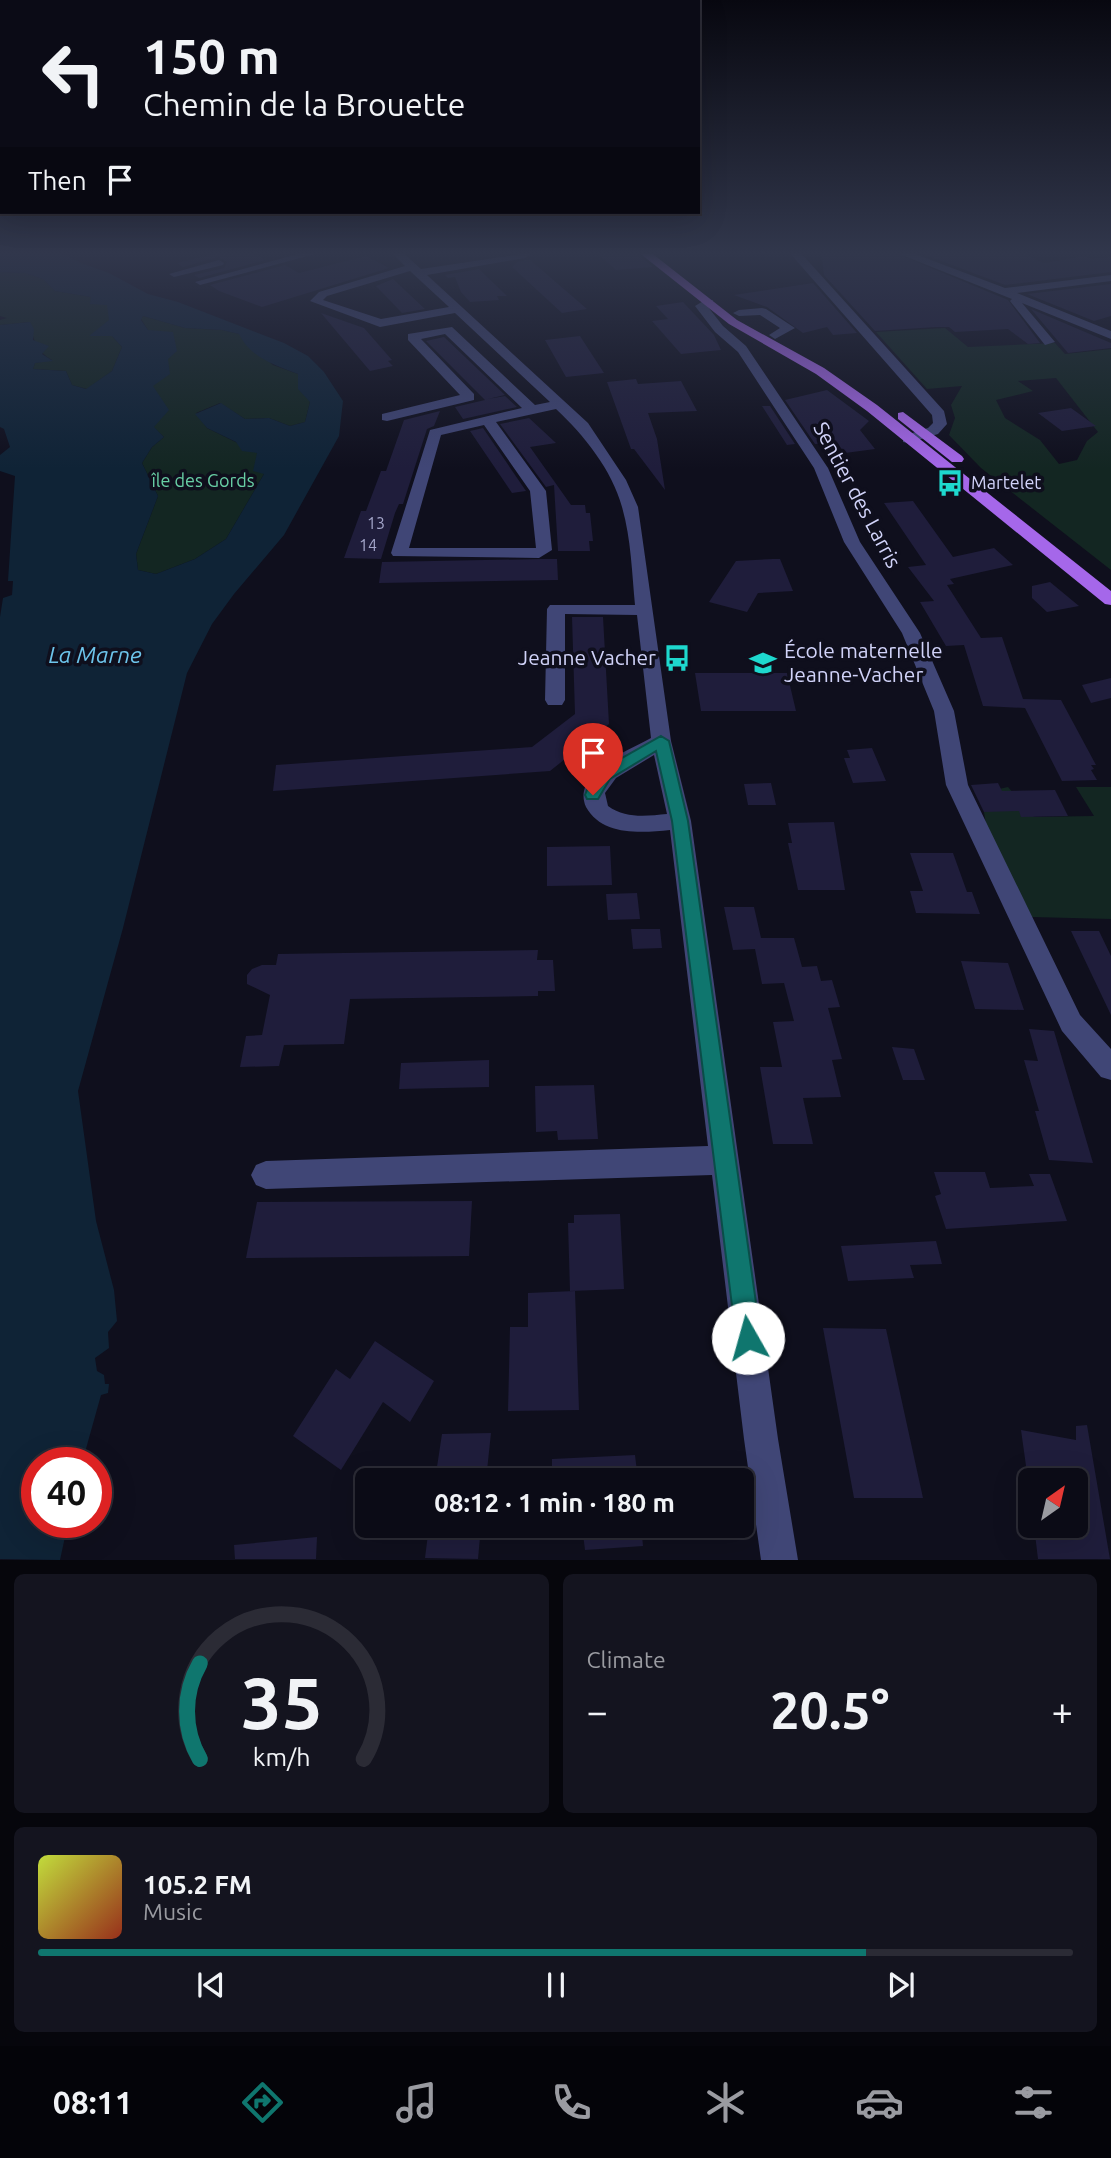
<!DOCTYPE html>
<meta charset="utf-8">
<style>
:root{--surface:#0b0b16;--page:#14141f;--text:#f1f3f6;--muted:#9a9ba1;--line:#2b2b35;--accent:#0f766e}
body{margin:0;font-family:Ubuntu,sans-serif;background:var(--page);color:var(--text);height:100vh;display:flex;flex-direction:column;font-size:26px;white-space:nowrap}
*{box-sizing:border-box;margin:0}
p{font-size:23px;color:var(--muted)}
.icon{flex:none;width:38px;height:38px;fill:none;stroke:currentColor;stroke-width:2;stroke-linecap:round;stroke-linejoin:round}
.map{position:relative;height:1560px;overflow:hidden}
.panel{display:flex;flex-direction:column;gap:14px;padding:14px;background:#06060c;flex:1}
.panel>*{flex:none}
.hud{position:absolute;left:0px;top:0px;width:700px;height:214px;box-shadow:0 7px 28px #0002,0 0 0 2px var(--line);background:#0b0b16;color:var(--text);overflow:hidden}
.needle{width:46px;rotate:34deg}
.buttons{position:absolute;left:1018px;top:1468px;display:grid;gap:14px}
.buttons a{display:grid;place-items:center;width:70px;height:70px;border-radius:10px;background:var(--surface);box-shadow:0 7px 28px #0002,0 0 0 2px var(--line);font-size:35px}
.speed{position:absolute;left:21px;top:1447px;display:flex;gap:14px;font-size:35px;font-weight:700;text-align:center}
.speed>*{display:grid;place-content:center;width:91px;height:91px;border-radius:50%;background:var(--surface);box-shadow:0 7px 28px #0002,0 0 0 2px var(--line);line-height:1}
.speed .limit{border:10px solid #d22;background:#fff;color:#111}
.pin{position:absolute;display:grid;place-items:center;width:60px;height:60px;color:#fff;margin:-72px -30px;border-radius:50% 50% 50% 0;rotate:-45deg;box-shadow:0 0 7px #0007}
.pin .icon{rotate:45deg}
.me{position:absolute;width:77px;margin:-38px;rotate:353deg;stroke-linejoin:round;filter:drop-shadow(0 0 5px #0008)}
.turn{display:flex;align-items:center;gap:24px;height:147px;padding:0 28px;font-size:32px}
.turn .icon{width:91px;height:91px;stroke-width:2.5}
.turn b{display:block;font-size:49px;line-height:60px}
.then{display:flex;align-items:center;height:66px;padding:0 28px;background:#0003;gap:14px;font-size:26px}
.big{font-size:52px;font-weight:700;line-height:1.1}
.panel .widget{flex:1;display:flex;flex-direction:column;justify-content:center;gap:10px;min-width:0;padding:0 24px;border-radius:10px;background:var(--page)}
.panel .dial{align-items:center;gap:0}
.dial svg{height:182px;overflow:visible;fill:none;stroke:var(--line);stroke-width:7;stroke-linecap:round;text-anchor:middle}
.dial text{fill:var(--text);stroke:none}
.song{display:flex;align-items:center;gap:21px}
.cover{width:84px;height:84px;border-radius:10px;background:linear-gradient(135deg,hsl(70 70% 55%),hsl(10 70% 35%))}
.played{height:7px;border-radius:4px;background:linear-gradient(90deg,var(--accent) 80%,var(--line) 80%)}
.keys{display:flex;justify-content:space-around;direction:ltr}
.heat{display:flex;justify-content:space-between;align-items:center;font-size:38px;direction:ltr}
.panel .tiles{flex:1;display:grid;gap:14px;grid-template-columns:1fr 1fr}
.widget:last-child{grid-column:span 2}
.trip{position:absolute;left:355px;top:1468px;width:399px;height:70px;border-radius:10px;background:var(--surface);box-shadow:0 7px 28px #0002,0 0 0 2px var(--line);font-weight:700;line-height:70px;text-align:center}
.tabs{display:flex;height:112px;justify-content:space-around;align-items:center;background:#040409;color:var(--muted)}
.tabs .icon{width:49px;height:49px}
.tabs .current{color:var(--accent)}
.tabs b{font-size:32px;color:var(--text)}
.map>svg:first-child{display:block}
.green{fill:#132622;fill-rule:evenodd}
.water{fill:#0f2336;fill-rule:evenodd}
.building{fill:#1f1d3b}
.lines{fill:none;stroke-linecap:round;stroke-linejoin:round}
.minor{fill:#404676;fill-rule:evenodd}
.major{fill:#a567ea;fill-rule:evenodd}
.route{fill:#0f766e;stroke:#0a4d48;stroke-width:2}
.labels{text-anchor:middle;stroke-width:7;stroke-linejoin:round;paint-order:stroke}
.far-number-label{font-size:16px;fill:#a4a6ca}
.far-park-label{font-size:18px;fill:#68cea5;stroke:#0f0f1d}
.far-poi-label{font-size:18px;fill:#d1d3f9;stroke:#0f0f1d;text-anchor:start}
.street-label{font-size:21px;fill:#d1d3f9;stroke:#0f0f1d}
.poi-label{font-size:21px;fill:#d1d3f9;stroke:#0f0f1d;text-anchor:start}
.water-label{font-size:23px;font-style:italic;fill:#6dc4eb;stroke:#0f0f1d}
</style>
<div class="map">
<svg width="1111" height="1560" viewBox="0 0 1111 1560">
<rect width="100%" height="100%" fill="#0f0f1d"/>
<path class="green" d="M0,272l25,1 18,6 12,12 36,6 17,8 2,15 -20,16h22l10,11 -10,24 -25,18 -15,-4 -6,-14 -33,-2 2,-6 17,-3c-16,-9 -19,-21 -22,-38l-30,3v-5l7,-2 -7,-2z
M143,316l42,12 37,2 17,4 34,31 25,9 12,28 -5,20 -15,4 -21,-8 -24,1 -25,-16 -24,10 11,15 51,25 6,21 -38,65 -31,20 -39,15 -18,-4 -2,-16 22,-58 -16,-33 10,-16 12,-10 -11,-10 -5,-97 -7,-11z
M945,328l23,19 87,-4 10,11 46,-5v221l-130,-102 -32,-33 6,-17 -4,-13 11,-19 -35,3 -51,-57zM1056,378l42,54 -11,9 -10,19 -18,4 -19,-24 -35,-22 -9,-18 37,-9 -15,-10z
M1008,787l26,30 60,-1 -18,-29h35v132l-79,-2 -45,-86 -6,-38z"/>
<path class="water" d="M0,251h58l23,12 28,10 39,21 30,8 106,41 24,13 16,16 19,29 -4,35 -55,99 -50,59 -22,30 -25,49 -64,255 -45,163 18,130 18,69 3,31 -9,11 1,16 -14,10 2,13 7,4 1,9h4l-1,9 -7,2 -19,68h-45v59l31,1 -8,37 -60,-1v-942l3,-19 9,-3 1,-14h-5l7,-105 -15,-5v-16l10,-8 -6,-18 -4,-2v-102l30,-3 4,7 -1,11 16,6 -7,8 11,7 -18,2 -2,6 33,2 6,14 14,4 26,-18 10,-24 -10,-11h-23l20,-16 -2,-15 -17,-1 1,-7 -36,-6 -12,-12 -18,-6 -25,-1zM143,316l42,12 37,2 17,4c11,23 35,31 59,40v15l12,13 -5,20 -15,4 -21,-8 -24,1 -24,-16 -26,11 12,14 29,14 6,9 15,2 -4,18 11,3 -38,65 -31,20 -39,15 -18,-4 -2,-16 22,-58 -16,-33 10,-16 12,-10 -10,-10 15,-17 -16,-24 17,-12 -2,-15 9,-8 -4,-19 -25,-2 -7,-10z"/>
<path class="building" d="M227,251h23l15,9 -66,18 -5,-3 30,-7 3,-6 -9,-5 -35,10 -6,-4z
M595,251h39l19,16 -37,3z
M821,251h69l118,49 32,43 -12,1 -20,-15 -53,3 -6,-5h-13l-61,4 -51,-56z
M915,251h113v5l16,7 41,-7 6,3 20,-2v15l-106,13z
M366,256l23,12 -127,39 -43,-16 -9,-6 75,-20 14,8z
M529,259l58,50 -25,4 -50,-46 5,-5z
M479,269l3,3 25,24h-10l2,4 -29,2 -9,-10 -6,-15 -7,1 -3,-3z
M393,279l32,30 -23,4 -26,-27z
M813,283l44,50 -24,2 -6,-8 -24,6 -36,-26 -33,-12z
M1111,284v32l-17,5 -67,-27z
M683,302l31,33 7,15 -40,4 -29,-33 16,-2 -12,-13z
M1031,309l80,34v5l-43,5z
M321,313l43,15 28,32 -4,1 5,5 -23,5z
M580,336l24,37 -38,4 -21,-37z
M444,337l61,58 -17,4 17,-3 12,11 -54,12 -8,-12 30,-7 -59,-59z
M636,379l2,5 43,-3 16,30 -49,2 9,26 8,51 -31,-41h-3l-24,-67z
M827,390l42,31 -9,9 15,19 -30,4 -8,-10 -22,1 -30,-44z
M762,406h8l25,38 -8,1z
M1071,408l25,18 -34,5 -24,-18z
M440,411l-6,15 -7,3 -24,75h-4l-4,9 -14,46 -37,-1 17,-47h5l15,-40h5l18,-51z
M529,418l27,25 -26,4 41,58h14l1,8h4l3,28h-4l1,10h-32l-4,-66 -8,2 -46,-63z
M483,428l43,63 -14,2 -42,-62z
M913,501l40,56 41,-9 19,17 -63,14 4,5 -7,1 34,53 21,-1 21,62 38,1 35,65h-5l3,4 -3,1 6,10 -35,1 -37,-73 -42,-2 -19,-61 -18,1 -26,-44 14,-1 -26,-34 18,-2 -42,-62z
M542,559h15l1,21 -179,3 3,-21z
M773,559h7l13,32 -35,2 -11,19 -38,-10 27,-41z
M1050,582l29,24 -32,6 -15,-14v-12z
M572,617h31l6,107 -59,47 -277,20 3,-26 256,-18 43,-33z
M695,673h92l9,38h-95z
M1111,678v20l-20,5 -9,-18z
M872,748l14,33 -33,2 -9,-25h6l-3,-8z
M771,783l5,22h-28l-4,-21z
M998,783l4,8 53,-1 13,26 -47,1 -2,-6 -35,1 -13,-27z
M834,822l11,68h-47l-10,-47h4l-4,-20z
M610,846l2,39 -65,1v-39z
M910,853h43l14,39h5l8,22 -64,-1 -6,-22h13z
M637,893l3,26 -32,1 -2,-26z
M724,907h30l7,31h33l8,29 15,-1 4,15 11,-1 8,27 -12,1 14,51 -10,1 9,37 -38,1 10,46h-40l-13,-77h22l-9,-45 21,-1 -10,-38 -22,1 -7,-35 -22,1z
M631,929h29l2,19 -29,1z
M1071,931h28l12,25v59z
M538,950l-1,10h16l2,31h-17v5l-188,3 -6,45 -60,1 -5,21 -39,1 6,-31 16,-1 8,-40 -23,-11v-9l5,-6 10,-4h14l2,-11z
M961,961l47,2 16,47 -49,-1z
M1029,1029l25,2 39,132 -44,-3 -14,-49h4l-15,-51 14,1z
M892,1047l22,2 11,31h-22z
M489,1060v27l-90,2 2,-26z
M594,1085l4,54 -40,1 -1,-9 -21,1 -1,-46z
M934,1172h51l5,16 44,-2 -5,-12h21l17,47 -121,8 -11,-33 6,-2z
M472,1201l-3,55 -223,2 11,-56z
M620,1214l4,75 -54,2 -2,-68h6v-8z
M936,1241l6,23 -32,1 4,13 -66,3 -7,-35z
M575,1291l4,119 -71,1 2,-84h18v-34z
M823,1328l63,1 37,169h-69z
M375,1341l59,40 -24,41 -27,-20 -42,68 -48,-34 43,-67 14,10z
M1087,1425l23,134h-72l-4,-33h42v-46h-48l-7,-50 55,10v-14z
M491,1433l-5,47h-51l7,-46z
M635,1455l3,25h-86v-21z
M429,1526h52l-3,33 -53,-1z
M582,1526h59l2,20 -58,4z
M317,1537l-1,22h-81l-1,-14z"/>
<g class="lines">
<path class="minor" d="M309,251h17l-126,34 -5,-3z
M390,251h11l20,18 108,-16 1,2 -5,3 -98,17 161,148 38,57 12,27 33,234 20,80 87,618 20,121h-37l-17,-121 -32,-264 -446,14 -10,-4 -5,-10 5,-10 10,-4 442,-15 -38,-316c-29,3 -68,6 -84,-23 -5,-11 -2,-21 5,-30 14,-18 40,-28 60,-39l-14,-123 -72,-1v86l-3,5h-14l-3,-5 2,-91 3,-4h85c-3,-32 -4,-67 -13,-98 -10,-37 -38,-72 -66,-98l-60,13 50,69 6,59 -13,8 -146,-2 -2,-3 39,-123 92,-22 -77,-74 -24,5 53,55v6l-87,21 -5,-1v-6l78,-19 -52,-55v-6l44,-7 83,78 15,-3 -95,-89 -75,14 -70,-26 9,-9 86,-26zM410,271l39,36 -68,12 -58,-19 4,-4zM484,425l46,66 6,57h-127l32,-113zM654,755l13,59c-20,2 -41,5 -59,-8l-3,-13 11,-15z
M788,251h11l145,160 3,13 -9,10 -30,9 -5,-1v-6l25,-8 5,-5 -1,-8z
M892,251h15l98,37 106,-13v6l-94,12 94,38v8l-89,-36 33,39 -10,3 -35,-44 2,-2z
M219,260l5,3 -1,2 -49,12 -5,-3z
M705,300h8v4l-5,3 15,19 23,20 82,122 32,74 60,91 34,78 14,74 112,230 31,34v31l-10,-3 -39,-46 -116,-246 -12,-74 -32,-78 -58,-91 -30,-74 -76,-116 -23,-20 -20,-26z
M762,308l4,1 29,19 -20,11 -6,-4 11,-7 -20,-13 -21,1 -6,-3 6,-3z"/>
<path class="major" d="M637,251h12l88,69 87,48 53,37 234,186v14l-6,-1 -238,-193 -51,-37 -87,-50z
M903,412l59,44 2,3 -2,3h-10l-54,-43v-6z"/>
</g>
<linearGradient id="sky" x2="0" y2="1"><stop stop-color="#080810"/><stop offset="0.54" stop-color="#31374c"/><stop offset="1" stop-color="#31374c" stop-opacity="0"/></linearGradient>
<rect width="1111" height="469" fill="url(#sky)"/>
<path class="route" d="M661,736l8,5 19,80 73,517 -4,8 -9,4 -8,-4 -4,-8 -64,-517 -16,-70 -46,28 -12,20h-11l-2,-4 6,-15 8,-9z"/>
<defs>
<symbol id="bus-bare" viewBox="-9 -9 18 18"><path d="M-5-6H5V4H4V6H2V4H-2V6H-4V4H-5ZM-3.5-4V0h7V-4ZM-3.5 1.2v1.5H-2V1.2ZM2 1.2v1.5H3.5V1.2Z" fill="#1ed8ce" stroke="#0f0f1d" stroke-width="2.5" paint-order="stroke"/></symbol>
<symbol id="school-bare" viewBox="-9 -9 18 18"><path d="M0-5L7-2L0 1L-7-2ZM-4 1L0 2.5L4 1V4Q0 6-4 4Z" fill="#1ed8ce" stroke="#0f0f1d" stroke-width="2.5" paint-order="stroke"/></symbol>
</defs>
<g fill-rule="evenodd">
<use href="#bus-bare" x="931" y="464" width="38" height="38"/>
<use href="#bus-bare" x="658" y="639" width="38" height="38"/>
<use href="#school-bare" x="744" y="644" width="38" height="38"/>
</g>
<g class="labels">
<g class="far-number-label">
<text x="376" y="529">13</text>
<text x="368" y="551">14</text>
</g>
<g class="far-park-label">
<text x="203" y="487">île des Gords</text>
</g>
<g class="far-poi-label">
<text x="971" y="489">Martelet</text>
</g>
<g class="street-label">
<text transform="translate(857 495) rotate(62)" y="7">Sentier des Larris</text>
</g>
<g class="poi-label">
<text x="784" y="658">École maternelle<tspan x="784" dy="24">Jeanne-Vacher</tspan></text>
<text x="656" y="665" text-anchor="end">Jeanne Vacher</text>
</g>
<g class="water-label">
<text x="95" y="663">La Marne</text>
</g>
</g>
</svg>
<div class="buttons">
<a><svg class="needle" viewBox="-14 -14 28 28"><path d="M0-13l5 13h-10z" fill="#e53935"/><path d="M0 13l5-13h-10z" fill="#9a9ba1"/></svg></a>
</div>
<div class="speed"><div class="limit">40</div></div>
<div class="pin" style="left:593px;top:795px;background:#d93025"><svg class="icon" aria-label="arrive" viewBox="0 0 24 24"><path d="M6 21V4h12l-3 4 3 4H6"/></svg></div>
<svg class="me" style="left:748px;top:1338px" viewBox="-20 -20 40 40"><circle r="19" fill="#fff"/><path d="M0-13L10 11 0 6-10 11z" fill="#0f766e"/></svg>
<div class="trip">08:12 · 1 min · 180 m</div>
<div class="hud">
<div class="turn"><svg class="icon" aria-label="left" viewBox="0 0 24 24"><path d="M17 20v-9H6M10 6l-5 5 5 5"/></svg><div><b>150 m</b>Chemin de la Brouette</div></div>
<div class="then">Then<svg class="icon" aria-label="arrive" viewBox="0 0 24 24"><path d="M6 21V4h12l-3 4 3 4H6"/></svg></div>
</div>
</div>
<section class="panel">
<div class="tiles">
<div class="widget dial"><svg viewBox="0 0 100 80">
<path d="M14 69A42 42 0 1 1 86 69"/>
<path d="M14 69A42 42 0 0 1 14 27" stroke="#0f766e"/>
<text x="50" y="56" font-size="32" font-weight="700">35</text>
<text x="50" y="72" font-size="11">km/h</text>
</svg></div>
<div class="widget"><p>Climate</p>
<div class="heat"><a>−</a><b class="big">20.5°</b><a>+</a></div>
</div>
<div class="widget">
<div class="song"><i class="cover"></i><div><b>105.2 FM</b><p>Music</p></div></div>
<div class="played"></div>
<div class="keys"><svg class="icon" aria-label="previous" viewBox="0 0 24 24"><path d="M18 5L8 12l10 7zM5 5v14"/></svg><svg class="icon" aria-label="pause" viewBox="0 0 24 24"><path d="M8 5v14M16 5v14"/></svg><svg class="icon" aria-label="next" viewBox="0 0 24 24"><path d="M6 5l10 7-10 7zM19 5v14"/></svg></div>
</div>
</div>
</section>
<nav class="tabs">
<b>08:11</b>
<svg class="icon current" aria-label="directions" viewBox="0 0 24 24"><path d="M12 3l9 9-9 9-9-9zM9 14v-3h6M13 9l2 2-2 2"/></svg>
<svg class="icon" aria-label="music" viewBox="0 0 24 24"><path d="M9 18V5l10-2v13"/><circle cx="6" cy="18" r="3"/><circle cx="16" cy="16" r="3"/></svg>
<svg class="icon" aria-label="phone" viewBox="0 0 24 24"><path d="M5 4h4l2 5-3 2q2 4 5 5l2-3 5 2v4C11 20 4 13 5 4z"/></svg>
<svg class="icon" aria-label="climate" viewBox="0 0 24 24"><path d="M12 3v18M4 7l16 10M4 17L20 7"/></svg>
<svg class="icon" aria-label="car" viewBox="0 0 24 24"><path d="M5 17H2v-5l4-1 3-4h7l3 4 3 1v5h-3M9 17h6M6 11h13"/><circle cx="7" cy="17" r="2"/><circle cx="17" cy="17" r="2"/></svg>
<svg class="icon" aria-label="filters" viewBox="0 0 24 24"><path d="M4 7h16M4 17h16"/><circle cx="9" cy="7" r="2"/><circle cx="15" cy="17" r="2"/></svg>
</nav>
